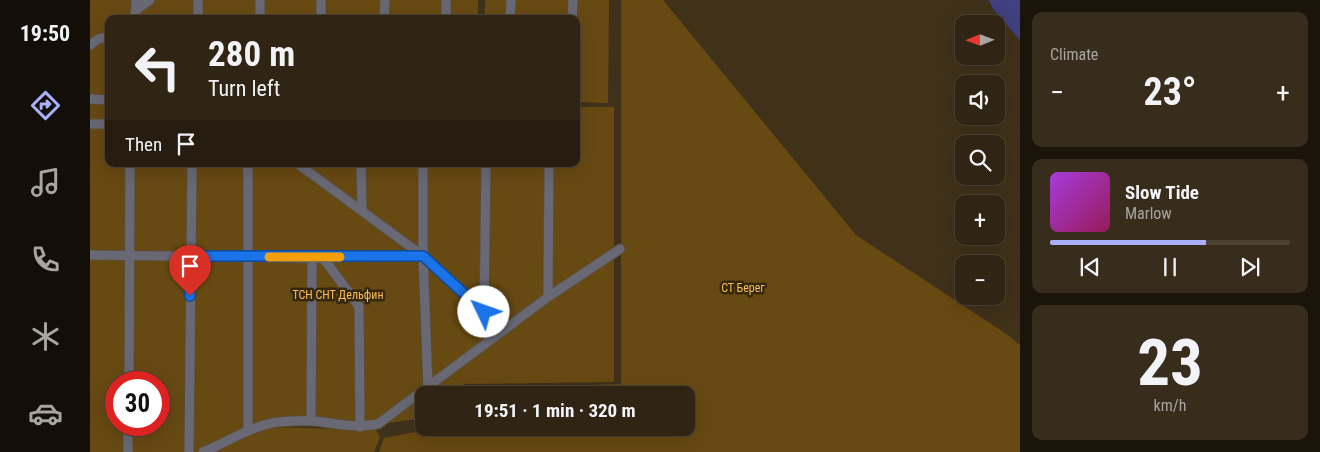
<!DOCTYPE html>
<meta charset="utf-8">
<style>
:root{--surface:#302514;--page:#382d1d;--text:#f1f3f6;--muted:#a8a5a0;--line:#4b4234;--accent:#aab0fb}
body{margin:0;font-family:"Roboto Condensed",sans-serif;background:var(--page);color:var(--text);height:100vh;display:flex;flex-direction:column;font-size:19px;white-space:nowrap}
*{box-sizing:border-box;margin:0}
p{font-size:16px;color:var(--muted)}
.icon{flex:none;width:28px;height:28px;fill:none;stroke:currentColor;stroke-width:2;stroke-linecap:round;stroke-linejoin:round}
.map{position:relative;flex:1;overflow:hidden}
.panel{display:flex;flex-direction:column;gap:12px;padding:12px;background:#1a140b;width:300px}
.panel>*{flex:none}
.guide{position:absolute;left:15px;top:15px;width:475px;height:152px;border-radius:10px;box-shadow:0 5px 20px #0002,0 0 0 1px var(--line);background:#302514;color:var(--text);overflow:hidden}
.needle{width:32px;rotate:269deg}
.tools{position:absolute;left:865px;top:15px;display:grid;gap:10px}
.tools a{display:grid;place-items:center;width:50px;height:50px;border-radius:10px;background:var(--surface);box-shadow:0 5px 20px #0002,0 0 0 1px var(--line);font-size:25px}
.speed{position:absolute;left:15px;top:371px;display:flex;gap:10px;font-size:25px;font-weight:700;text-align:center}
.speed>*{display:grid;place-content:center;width:65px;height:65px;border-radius:50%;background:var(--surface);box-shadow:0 5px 20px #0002,0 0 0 1px var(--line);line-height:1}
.speed .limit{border:8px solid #d22;background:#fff;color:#111}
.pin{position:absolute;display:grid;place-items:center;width:42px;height:42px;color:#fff;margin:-51px -21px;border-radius:50% 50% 50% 0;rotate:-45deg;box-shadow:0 0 5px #0007}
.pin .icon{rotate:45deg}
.me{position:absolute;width:55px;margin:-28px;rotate:312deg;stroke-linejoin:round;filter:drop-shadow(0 0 4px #0008)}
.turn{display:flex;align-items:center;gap:18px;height:105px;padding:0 20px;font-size:22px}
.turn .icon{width:65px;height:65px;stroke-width:2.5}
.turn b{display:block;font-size:35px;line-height:42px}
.then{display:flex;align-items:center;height:48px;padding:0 20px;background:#0003;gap:10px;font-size:19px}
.big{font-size:38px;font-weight:700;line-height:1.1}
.panel .widget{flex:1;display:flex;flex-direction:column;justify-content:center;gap:8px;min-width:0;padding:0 18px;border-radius:10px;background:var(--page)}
.panel .dial{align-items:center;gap:0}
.dial b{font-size:65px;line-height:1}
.song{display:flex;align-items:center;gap:15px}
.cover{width:60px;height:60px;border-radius:8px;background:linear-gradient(135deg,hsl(280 70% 55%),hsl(330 70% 35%))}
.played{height:5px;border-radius:2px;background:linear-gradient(90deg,var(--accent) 65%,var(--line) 65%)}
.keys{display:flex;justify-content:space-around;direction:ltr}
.heat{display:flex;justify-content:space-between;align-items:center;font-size:28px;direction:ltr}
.trip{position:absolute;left:325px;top:386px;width:280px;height:50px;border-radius:10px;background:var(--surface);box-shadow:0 5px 20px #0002,0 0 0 1px var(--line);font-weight:700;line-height:50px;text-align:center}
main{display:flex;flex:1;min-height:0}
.dock{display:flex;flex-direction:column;width:90px;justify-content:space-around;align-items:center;background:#130f08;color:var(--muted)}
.dock .icon{width:35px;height:35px}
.dock .current{color:var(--accent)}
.dock b{font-size:22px;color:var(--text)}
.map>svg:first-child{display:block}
.green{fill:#674912;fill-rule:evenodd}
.water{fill:#404082}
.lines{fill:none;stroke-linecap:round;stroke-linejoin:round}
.street-casing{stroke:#5c4e38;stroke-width:11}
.street{stroke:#686975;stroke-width:9}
.route-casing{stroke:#114b97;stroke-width:12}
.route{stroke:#1a73e8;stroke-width:9}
.slow{stroke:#f59e0b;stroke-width:9}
.labels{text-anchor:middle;stroke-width:5;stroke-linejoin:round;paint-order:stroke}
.park-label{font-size:12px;fill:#fcbd57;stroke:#352710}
</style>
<main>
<nav class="dock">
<b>19:50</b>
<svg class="icon current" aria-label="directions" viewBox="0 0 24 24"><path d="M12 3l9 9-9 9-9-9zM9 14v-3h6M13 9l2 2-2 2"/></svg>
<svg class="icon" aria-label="music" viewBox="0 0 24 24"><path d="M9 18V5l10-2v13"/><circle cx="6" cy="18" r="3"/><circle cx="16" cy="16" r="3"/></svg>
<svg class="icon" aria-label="phone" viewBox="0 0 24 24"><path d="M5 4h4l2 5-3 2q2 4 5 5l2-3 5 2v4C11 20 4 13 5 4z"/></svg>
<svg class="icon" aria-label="climate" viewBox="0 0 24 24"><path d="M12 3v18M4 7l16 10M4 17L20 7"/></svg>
<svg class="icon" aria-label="car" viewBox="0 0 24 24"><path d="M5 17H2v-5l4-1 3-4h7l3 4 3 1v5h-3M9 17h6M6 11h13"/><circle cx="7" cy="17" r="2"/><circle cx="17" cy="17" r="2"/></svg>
</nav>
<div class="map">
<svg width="930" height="452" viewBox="0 0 930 452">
<rect width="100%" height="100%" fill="#40311a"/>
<path class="green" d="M0,0h388v19h-369v145h467v-57h38v275l-150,2 1,11h-41v23l-64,9 -92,-2 -72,27h-106zM26,382h43v43h-43z
M395,0h124l-1,103 -32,-1v-83h-91z
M531,0h42l193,235 152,100 12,10v107h-641l5,-14 52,-10h250v-33h-216l-1,-6 152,-5z
M178,427l108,3 4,7 -6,15h-164z"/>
<path class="water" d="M899,0h31v40l-27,-31z"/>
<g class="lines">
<defs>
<path id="street" d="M46,10l14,-10
M45,19l1,-19
M108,19v-19
M170,19v-19
M231,19v-19
M294,19l1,-19
M356,19v-19
M420,19l1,-19
M482,19l1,-19
M0,45c7,-5 11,-10 19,-5
M0,99l19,1
M0,124h19
M155,164l3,4v262
M208,164l125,92 75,66 3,10
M271,164l1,46
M333,164v92l5,131
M0,255l222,3 111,-2
M233,258l36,48 1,121
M458,297l1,-133
M394,312l2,-148
M39,382l1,-218
M221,421l1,-163
M38,452v-27
M99,452l3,-288
M113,452c25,-10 47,-26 75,-30 11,-1 23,-2 35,-1 22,2 43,8 65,3l170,-127 72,-48"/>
</defs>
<use href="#street" class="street-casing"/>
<use href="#street" class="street"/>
</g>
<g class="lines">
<defs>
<path id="route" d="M100,296v-40h233l61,56"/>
</defs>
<use href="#route" class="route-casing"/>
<use href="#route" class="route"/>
<path class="slow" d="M179,257h71"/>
</g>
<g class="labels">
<g class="park-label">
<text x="653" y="292">СТ Берег</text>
<text x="248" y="299">ТСН СНТ Дельфин</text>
</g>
</g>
</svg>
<div class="tools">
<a><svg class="needle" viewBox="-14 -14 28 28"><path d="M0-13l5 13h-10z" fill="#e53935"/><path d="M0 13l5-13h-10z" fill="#a8a5a0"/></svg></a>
<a><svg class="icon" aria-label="sound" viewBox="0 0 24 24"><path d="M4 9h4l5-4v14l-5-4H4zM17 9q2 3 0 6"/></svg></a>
<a><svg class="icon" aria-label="search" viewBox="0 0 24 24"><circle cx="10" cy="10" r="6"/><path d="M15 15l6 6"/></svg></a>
<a>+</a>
<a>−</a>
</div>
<div class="speed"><div class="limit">30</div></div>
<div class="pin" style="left:100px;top:296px;background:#d93025"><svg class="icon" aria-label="arrive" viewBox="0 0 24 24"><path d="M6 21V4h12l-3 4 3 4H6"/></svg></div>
<svg class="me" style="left:394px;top:312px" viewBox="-20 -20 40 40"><circle r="19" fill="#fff"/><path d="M0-13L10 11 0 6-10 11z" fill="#1a73e8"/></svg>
<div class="trip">19:51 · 1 min · 320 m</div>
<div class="guide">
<div class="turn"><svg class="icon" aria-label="left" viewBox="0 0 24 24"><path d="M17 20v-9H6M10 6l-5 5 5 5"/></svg><div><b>280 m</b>Turn left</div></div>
<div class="then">Then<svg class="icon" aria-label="arrive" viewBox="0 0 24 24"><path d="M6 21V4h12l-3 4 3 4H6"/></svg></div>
</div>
</div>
<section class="panel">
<div class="widget"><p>Climate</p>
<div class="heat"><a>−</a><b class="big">23°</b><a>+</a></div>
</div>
<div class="widget">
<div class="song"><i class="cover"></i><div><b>Slow Tide</b><p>Marlow</p></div></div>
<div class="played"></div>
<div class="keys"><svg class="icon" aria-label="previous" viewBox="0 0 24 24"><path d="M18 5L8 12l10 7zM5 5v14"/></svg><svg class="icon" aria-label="pause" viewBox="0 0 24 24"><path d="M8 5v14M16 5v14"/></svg><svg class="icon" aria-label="next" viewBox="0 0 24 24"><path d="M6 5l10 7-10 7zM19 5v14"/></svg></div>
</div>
<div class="widget dial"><b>23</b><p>km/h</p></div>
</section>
</main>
